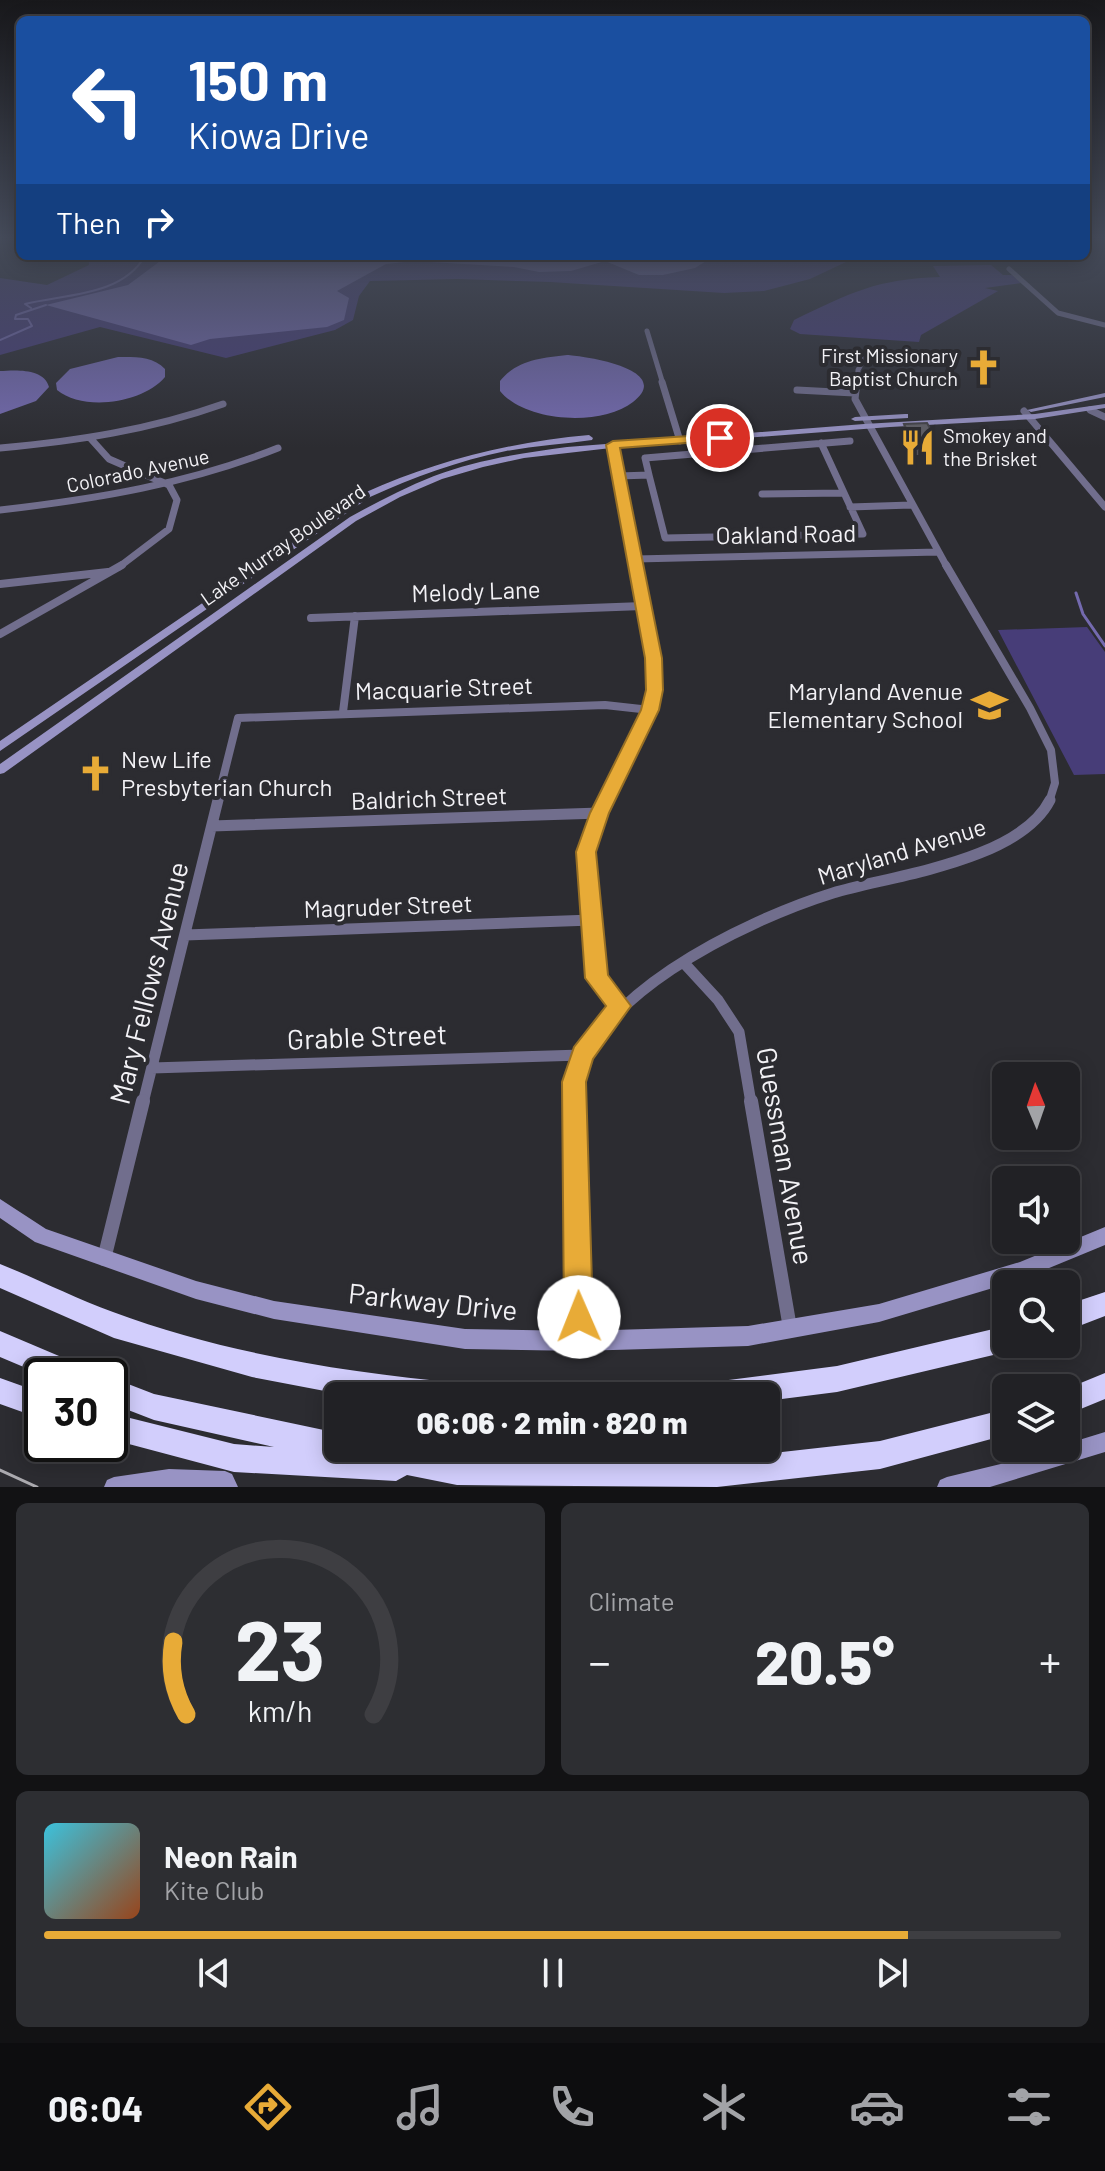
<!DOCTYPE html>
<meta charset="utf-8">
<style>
:root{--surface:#212125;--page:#2d2e32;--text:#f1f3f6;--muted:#a2a3a7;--line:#3e3e42;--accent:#e8ab37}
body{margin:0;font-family:Barlow,sans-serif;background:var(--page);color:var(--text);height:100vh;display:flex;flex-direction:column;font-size:30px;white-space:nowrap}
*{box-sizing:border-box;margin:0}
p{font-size:26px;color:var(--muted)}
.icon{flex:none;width:44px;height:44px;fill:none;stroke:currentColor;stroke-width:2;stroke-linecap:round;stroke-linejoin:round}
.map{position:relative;height:1487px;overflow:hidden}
.details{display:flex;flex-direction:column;gap:16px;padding:16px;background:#121214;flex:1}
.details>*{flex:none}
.guide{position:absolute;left:16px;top:16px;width:1074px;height:244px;border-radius:12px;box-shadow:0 4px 20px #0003,0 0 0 2px var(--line);background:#1a4fa0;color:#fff;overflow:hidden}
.needle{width:52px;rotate:358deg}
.controls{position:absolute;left:992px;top:1062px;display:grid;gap:16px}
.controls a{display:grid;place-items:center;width:88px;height:88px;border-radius:12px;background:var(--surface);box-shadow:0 4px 20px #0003,0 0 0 2px var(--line);font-size:40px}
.speed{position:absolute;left:24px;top:1358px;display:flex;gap:16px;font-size:40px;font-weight:700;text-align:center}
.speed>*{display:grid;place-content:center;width:104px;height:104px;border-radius:50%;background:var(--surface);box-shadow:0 4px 20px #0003,0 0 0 2px var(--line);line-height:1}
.speed .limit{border:4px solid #111;border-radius:12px;background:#fff;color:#111}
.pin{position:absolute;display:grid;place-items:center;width:68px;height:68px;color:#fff;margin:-34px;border:4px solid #fff;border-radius:50%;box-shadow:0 2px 8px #0007}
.me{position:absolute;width:88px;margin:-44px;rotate:359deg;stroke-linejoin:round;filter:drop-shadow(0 0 6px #0008)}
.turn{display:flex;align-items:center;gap:28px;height:168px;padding:0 40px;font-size:36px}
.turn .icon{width:104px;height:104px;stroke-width:2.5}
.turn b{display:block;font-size:56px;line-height:68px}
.then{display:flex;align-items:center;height:76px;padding:0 40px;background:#0003;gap:16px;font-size:30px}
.big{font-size:60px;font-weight:800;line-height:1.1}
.details .card{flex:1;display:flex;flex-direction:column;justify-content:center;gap:12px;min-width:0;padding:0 28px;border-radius:12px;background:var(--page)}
.details .dial{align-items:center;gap:0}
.dial svg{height:208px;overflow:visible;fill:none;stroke:var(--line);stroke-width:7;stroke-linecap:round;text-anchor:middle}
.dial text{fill:var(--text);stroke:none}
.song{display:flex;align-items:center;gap:24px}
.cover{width:96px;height:96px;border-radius:12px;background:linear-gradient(135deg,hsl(190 70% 55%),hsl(20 70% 35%))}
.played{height:8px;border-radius:4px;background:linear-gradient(90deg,var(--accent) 85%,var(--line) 85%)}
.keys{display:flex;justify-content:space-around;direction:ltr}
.heat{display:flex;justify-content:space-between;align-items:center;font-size:44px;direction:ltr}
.details .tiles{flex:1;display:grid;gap:16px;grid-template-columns:1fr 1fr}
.card:last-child{grid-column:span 2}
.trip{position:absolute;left:324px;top:1382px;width:456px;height:80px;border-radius:12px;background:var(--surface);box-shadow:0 4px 20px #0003,0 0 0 2px var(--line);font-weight:800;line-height:80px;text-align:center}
.menu{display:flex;height:128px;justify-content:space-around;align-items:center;background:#0d0d0f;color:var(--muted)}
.menu .icon{width:56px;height:56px}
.menu .selected{color:var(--accent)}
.menu b{font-size:36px;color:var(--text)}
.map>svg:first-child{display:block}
.green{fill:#473d78}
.water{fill:#746aaf}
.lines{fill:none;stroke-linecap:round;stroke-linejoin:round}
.stream-far1{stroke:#746aaf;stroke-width:2}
.stream{stroke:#746aaf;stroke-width:3}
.street-far4{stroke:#716e8d;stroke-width:5}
.street-far3{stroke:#716e8d;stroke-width:7}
.street-far2{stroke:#716e8d;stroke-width:8}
.street-far1{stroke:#716e8d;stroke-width:11}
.street{stroke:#716e8d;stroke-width:14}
.secondary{fill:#9893c4;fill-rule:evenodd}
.highway{fill:#d2cefc;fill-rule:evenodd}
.tram{stroke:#abaaaf;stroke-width:3}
.wall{fill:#535258}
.shaded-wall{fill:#434247}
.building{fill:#605f66;stroke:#434247;stroke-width:2}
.route{fill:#e8ab37;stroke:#976f24;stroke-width:2}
.labels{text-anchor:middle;stroke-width:8;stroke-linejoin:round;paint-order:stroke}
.far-poi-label{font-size:20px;fill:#f3f2f6;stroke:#2c2c31;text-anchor:end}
.far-street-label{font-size:20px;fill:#f3f2f6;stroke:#2c2c31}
.street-label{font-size:24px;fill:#f3f2f6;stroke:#2c2c31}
.poi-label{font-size:24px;fill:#f3f2f6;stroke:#2c2c31;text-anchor:end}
.near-street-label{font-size:28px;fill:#f3f2f6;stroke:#2c2c31}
</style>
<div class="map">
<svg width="1105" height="1487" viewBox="0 0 1105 1487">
<rect width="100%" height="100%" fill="#2c2c31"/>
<path class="green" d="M88,256h752l6,6 -36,17 -46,12 -40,2 -174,-11 -92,-3 -88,2 -11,15 -6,24 -18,10 -109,28 -126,-31 -100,28v-77l47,7 42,-20z
M991,265l12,10h9l9,8 -36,5 13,3 -77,44 -2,7 -119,-8 -10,-5 4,-9c56,-27 82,-41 146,-43l-7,-11z
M1087,627l18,25v122l-31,1 -76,-145z"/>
<path class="water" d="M167,256h547l-19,12 -32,7h-24l-34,-14 -34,10 -32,1 -25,-5 -100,-6 -28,3 -49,27 12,7 -5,22 -17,7 -117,12 -19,6 -145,-40 82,-20z
M567,355c17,1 108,14 66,47 -32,25 -108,20 -133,-11v-10c17,-21 41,-23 67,-26z
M118,357c17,0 35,-1 47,12v8c-22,26 -81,35 -108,13l-1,-7 14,-14z
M0,371c16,-1 44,-3 49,16l-13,14 -36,13z"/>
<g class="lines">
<path class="stream-far1" d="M31,308l-6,-4c41,-10 97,-8 120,-48
M0,340l32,-14 -4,-7h-13l1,-4 30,-10"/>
<path class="stream" d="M1076,593l7,21 22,32"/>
<path class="street-far4" d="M1009,269l49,44 47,12
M647,331l16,53
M857,384l1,-14 11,-20"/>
<path class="street-far3" d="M662,382l18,59
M857,382l-2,17 92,168
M797,390l57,3
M1090,410l15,7
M1024,411l81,96
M91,439l18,20 60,26 8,15 -8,29 -50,38
M613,445l23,122
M0,448c76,-7 150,-18 223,-44
M649,475l16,63 198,-4 -42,-91
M619,476l30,-1 -4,-17 205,-17
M762,494l82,-1
M850,507l61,-2
M0,510c96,-11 188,-26 278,-62
M636,559l302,-7"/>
<path class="street-far2" d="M946,565l84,143 21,42 4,33 -6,19
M0,584l108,-12
M311,618l332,-12
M0,634l122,-69
M343,712l12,-96
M217,802l21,-84 367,-13 45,5
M605,802c15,-30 37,-63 46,-95 11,-45 -7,-98 -15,-142"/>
<path class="street-far1" d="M606,800l-20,52 11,126 22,28
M212,826l388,-13
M185,935l407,-15
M684,963l34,37 21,32 12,71
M152,1068l430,-13
M143,1103l75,-303
M574,1103c-2,-102 175,-184 259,-210 61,-18 186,-32 217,-93"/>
<path class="street" d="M574,1101l5,240
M751,1101l39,227
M104,1259l39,-158"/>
<path class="secondary" d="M1105,393v4l-74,15 -4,-2z
M1105,404v4l-70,11 -145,8 -279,21 -87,10 -41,9 -41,12 -42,18 -44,24 -352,252 -4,1v-10l350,-247c27,-15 54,-29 84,-41 42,-16 88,-23 133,-29l297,-23 171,-10z
M905,414h3v4l-53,3 -4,-2 4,-2z
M589,435l4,3 -1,2c-29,4 -58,6 -86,11 -48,10 -92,26 -136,46l-370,254v-10l364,-248c72,-32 146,-51 225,-58z
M0,1199l46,30 150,52 78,20 191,28 114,2 169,-5 131,-22 141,-42 85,-35v18l-85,35 -141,42 -131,24 -169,5 -114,-2 -191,-30 -78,-20 -161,-57 -35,-24z
M1105,1432v20l-115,35h-53l3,-7 7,-3 66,-16 41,-13h12v-4z
M169,1469l56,2 7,3 6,13h-134l3,-7 7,-3z"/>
<path class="highway" d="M0,1264c38,15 74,34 113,48 110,41 230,60 347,71l9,4 4,9h-122l-99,-19 -138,-39 -114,-50z
M1105,1292v24l-39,15v-26z
M1006,1326v18h11l-2,4 -9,4 -169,40 -71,9v-5h-74l4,-9 9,-4 132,-17z
M0,1331l85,36 4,9h-44l-45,-19z
M1105,1373v26l-39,16v-26z
M110,1377l44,17 184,39v15h72l47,9 236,5 187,-21 126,-32v26l-126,34 -163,18 -260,-2 -50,-10 -11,6 -162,-9 -124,-33v-26l124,31 40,3 -120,-27 -44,-17z
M0,1378l42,15v26l-42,-15z"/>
<path class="tram" d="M0,1470l37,17"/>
</g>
<path class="wall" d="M927,423l3,26 -11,6h-11l-8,-16 4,-15z"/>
<path class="shaded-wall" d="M933,434l-3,15 -11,6 4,-15z"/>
<path class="building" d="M927,423l6,11 -10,6h-12l-7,-16z"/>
<linearGradient id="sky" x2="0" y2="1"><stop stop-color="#18181b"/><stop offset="0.53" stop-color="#454b5a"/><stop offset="1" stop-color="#454b5a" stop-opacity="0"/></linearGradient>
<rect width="1105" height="448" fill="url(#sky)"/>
<path class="route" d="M720,434l5,1v5l-105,8 42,210 1,32 -4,20 -50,103 -13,39 12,123 23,31 -38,53 -7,23 7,235 -4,10 -10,4 -10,-4 -5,-10 -2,-235 12,-35 32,-41 -21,-28 -9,-126 14,-39 51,-103 5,-20 -1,-32 -39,-213 7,-4z"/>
<defs>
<symbol id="church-bare" viewBox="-9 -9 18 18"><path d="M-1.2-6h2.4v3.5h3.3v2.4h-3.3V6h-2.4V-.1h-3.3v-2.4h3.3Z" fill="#e8ab37" stroke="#2c2c31" stroke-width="2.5" paint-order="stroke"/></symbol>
<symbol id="restaurant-bare" viewBox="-9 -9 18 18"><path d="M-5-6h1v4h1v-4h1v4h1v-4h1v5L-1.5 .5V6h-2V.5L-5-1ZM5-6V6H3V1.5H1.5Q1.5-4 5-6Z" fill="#e8ab37" stroke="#2c2c31" stroke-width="2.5" paint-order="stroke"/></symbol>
<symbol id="school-bare" viewBox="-9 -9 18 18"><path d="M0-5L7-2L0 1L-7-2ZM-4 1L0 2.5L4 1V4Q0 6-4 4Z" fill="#e8ab37" stroke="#2c2c31" stroke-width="2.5" paint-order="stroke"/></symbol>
</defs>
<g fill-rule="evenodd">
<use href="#church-bare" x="958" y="342" width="51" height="51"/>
<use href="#restaurant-bare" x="892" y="422" width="51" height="51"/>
<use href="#school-bare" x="964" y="680" width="51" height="51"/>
<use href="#church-bare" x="70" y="748" width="51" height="51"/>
</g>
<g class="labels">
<g class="far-poi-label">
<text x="958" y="363">First Missionary<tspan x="958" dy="23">Baptist Church</tspan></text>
<text x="943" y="443" text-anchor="start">Smokey and<tspan x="943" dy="23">the Brisket</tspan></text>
</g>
<g class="far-street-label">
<text transform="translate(138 471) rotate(-12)" y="7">Colorado Avenue</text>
<text transform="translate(283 545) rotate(-35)" y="7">Lake Murray Boulevard</text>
</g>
<g class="street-label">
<text transform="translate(786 535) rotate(-1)" y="8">Oakland Road</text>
<text transform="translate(476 592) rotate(-2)" y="8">Melody Lane</text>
<text transform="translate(444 689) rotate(-2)" y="8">Macquarie Street</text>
<text transform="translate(429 799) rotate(-2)" y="8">Baldrich Street</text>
<text transform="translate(902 852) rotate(-17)" y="8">Maryland Avenue</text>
<text transform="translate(388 907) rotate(-2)" y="8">Magruder Street</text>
</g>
<g class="poi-label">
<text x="963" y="700">Maryland Avenue<tspan x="963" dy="28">Elementary School</tspan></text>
<text x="121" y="768" text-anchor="start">New Life<tspan x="121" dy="28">Presbyterian Church</tspan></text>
</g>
<g class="near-street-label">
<text transform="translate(149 983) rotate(-76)" y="10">Mary Fellows Avenue</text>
<text transform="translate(367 1037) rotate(-2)" y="10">Grable Street</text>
<text transform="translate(785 1156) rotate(80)" y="10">Guessman Avenue</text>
<text transform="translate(433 1302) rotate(6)" y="10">Parkway Drive</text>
</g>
</g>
</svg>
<div class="controls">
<a><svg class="needle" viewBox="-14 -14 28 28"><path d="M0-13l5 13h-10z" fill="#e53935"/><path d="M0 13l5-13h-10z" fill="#a2a3a7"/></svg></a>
<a><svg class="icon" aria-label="sound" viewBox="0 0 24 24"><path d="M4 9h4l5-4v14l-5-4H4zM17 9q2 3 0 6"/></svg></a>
<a><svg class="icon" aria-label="search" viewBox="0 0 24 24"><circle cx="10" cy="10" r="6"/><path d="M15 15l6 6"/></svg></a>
<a><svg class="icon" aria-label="layers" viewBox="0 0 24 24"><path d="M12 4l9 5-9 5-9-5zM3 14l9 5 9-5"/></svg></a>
</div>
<div class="speed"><div class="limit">30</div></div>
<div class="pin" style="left:720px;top:438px;background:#d93025"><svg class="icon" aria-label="arrive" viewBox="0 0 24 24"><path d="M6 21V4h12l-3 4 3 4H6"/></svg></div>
<svg class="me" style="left:579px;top:1317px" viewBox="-20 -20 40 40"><circle r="19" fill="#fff"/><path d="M0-13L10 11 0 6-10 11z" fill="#e8ab37"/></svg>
<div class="trip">06:06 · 2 min · 820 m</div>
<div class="guide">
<div class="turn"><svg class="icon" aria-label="left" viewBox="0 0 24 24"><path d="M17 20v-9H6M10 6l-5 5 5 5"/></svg><div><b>150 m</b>Kiowa Drive</div></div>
<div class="then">Then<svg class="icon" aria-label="right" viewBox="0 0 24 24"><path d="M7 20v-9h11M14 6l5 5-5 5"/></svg></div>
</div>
</div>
<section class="details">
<div class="tiles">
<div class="card dial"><svg viewBox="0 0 100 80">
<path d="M14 69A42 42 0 1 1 86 69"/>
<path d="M14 69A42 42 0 0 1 9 41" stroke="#e8ab37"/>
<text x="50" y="56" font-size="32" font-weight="700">23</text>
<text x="50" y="72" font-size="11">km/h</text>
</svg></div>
<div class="card"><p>Climate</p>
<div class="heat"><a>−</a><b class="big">20.5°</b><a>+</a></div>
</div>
<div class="card">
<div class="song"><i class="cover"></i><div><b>Neon Rain</b><p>Kite Club</p></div></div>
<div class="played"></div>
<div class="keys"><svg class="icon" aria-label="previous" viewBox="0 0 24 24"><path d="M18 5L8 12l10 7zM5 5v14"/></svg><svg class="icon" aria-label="pause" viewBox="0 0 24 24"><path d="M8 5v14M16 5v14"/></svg><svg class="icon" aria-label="next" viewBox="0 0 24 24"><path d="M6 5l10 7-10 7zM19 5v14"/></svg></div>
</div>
</div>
</section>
<nav class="menu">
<b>06:04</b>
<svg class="icon selected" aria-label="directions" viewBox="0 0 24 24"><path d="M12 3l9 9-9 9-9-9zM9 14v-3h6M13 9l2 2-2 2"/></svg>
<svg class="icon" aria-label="music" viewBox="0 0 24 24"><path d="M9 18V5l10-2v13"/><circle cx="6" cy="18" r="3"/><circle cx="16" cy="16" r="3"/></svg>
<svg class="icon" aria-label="phone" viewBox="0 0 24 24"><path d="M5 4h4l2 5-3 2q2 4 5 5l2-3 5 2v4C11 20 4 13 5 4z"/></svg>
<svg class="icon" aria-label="climate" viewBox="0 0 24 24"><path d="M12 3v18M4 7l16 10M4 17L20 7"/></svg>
<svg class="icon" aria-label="car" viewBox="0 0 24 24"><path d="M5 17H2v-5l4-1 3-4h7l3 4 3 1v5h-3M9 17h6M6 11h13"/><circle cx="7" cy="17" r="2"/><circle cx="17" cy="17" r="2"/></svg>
<svg class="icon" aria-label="filters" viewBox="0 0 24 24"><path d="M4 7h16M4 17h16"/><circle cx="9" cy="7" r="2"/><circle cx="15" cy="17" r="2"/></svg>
</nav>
